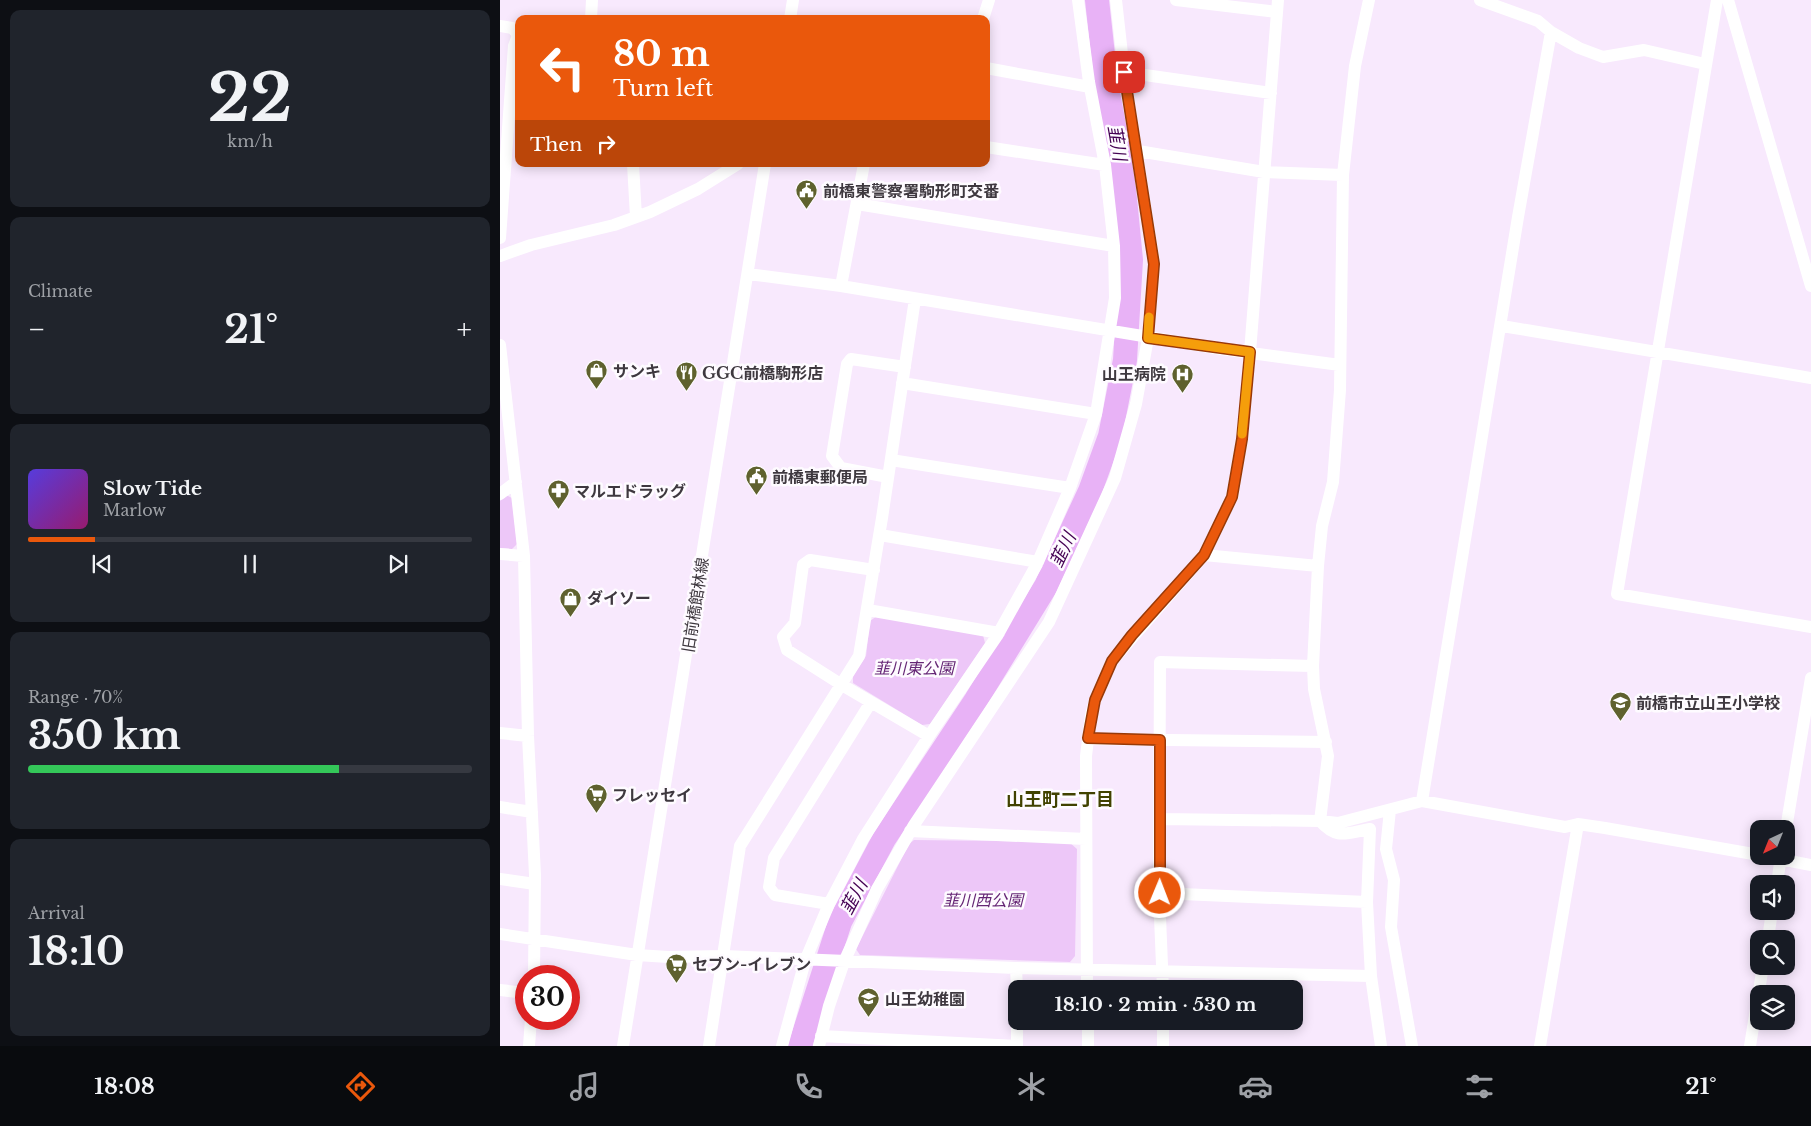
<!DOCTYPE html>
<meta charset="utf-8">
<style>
:root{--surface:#171b24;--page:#20242c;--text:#f1f3f6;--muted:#9ea1a6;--line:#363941;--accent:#ea580c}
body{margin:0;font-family:"Libre Baskerville","Noto Sans JP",serif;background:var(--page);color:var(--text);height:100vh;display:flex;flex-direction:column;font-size:19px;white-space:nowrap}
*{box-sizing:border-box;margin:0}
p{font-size:16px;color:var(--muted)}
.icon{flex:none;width:28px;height:28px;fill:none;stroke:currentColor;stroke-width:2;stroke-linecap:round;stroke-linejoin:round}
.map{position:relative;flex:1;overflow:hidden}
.drawer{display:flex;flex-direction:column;gap:10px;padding:10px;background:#0d0f14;width:500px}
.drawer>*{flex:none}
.guide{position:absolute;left:15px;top:15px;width:475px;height:152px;border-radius:10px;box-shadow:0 2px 12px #0003;background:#ea580c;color:#fff;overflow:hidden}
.needle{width:32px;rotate:223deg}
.buttons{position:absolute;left:1250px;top:820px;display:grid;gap:10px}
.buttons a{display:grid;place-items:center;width:45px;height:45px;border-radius:10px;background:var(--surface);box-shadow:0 2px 12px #0003;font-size:25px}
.speed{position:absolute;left:15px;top:965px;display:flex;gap:10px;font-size:25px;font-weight:700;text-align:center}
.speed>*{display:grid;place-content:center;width:65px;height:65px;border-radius:50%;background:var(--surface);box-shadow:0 2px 12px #0003;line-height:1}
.speed .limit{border:8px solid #d22;background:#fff;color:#111}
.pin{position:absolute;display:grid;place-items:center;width:42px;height:42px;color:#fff;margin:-21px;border-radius:10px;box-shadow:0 2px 8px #0006}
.me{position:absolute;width:55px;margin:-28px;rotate:1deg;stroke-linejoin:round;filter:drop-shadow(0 0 4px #0008)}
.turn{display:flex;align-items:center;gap:18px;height:105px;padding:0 15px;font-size:22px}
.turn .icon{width:65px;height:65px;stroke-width:2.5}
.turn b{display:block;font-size:35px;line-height:42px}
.then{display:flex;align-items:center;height:48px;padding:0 15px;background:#0003;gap:10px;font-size:19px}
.big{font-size:38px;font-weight:700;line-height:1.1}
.drawer .tile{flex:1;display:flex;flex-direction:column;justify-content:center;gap:8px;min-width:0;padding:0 18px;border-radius:10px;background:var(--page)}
.drawer .dial{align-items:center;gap:0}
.dial b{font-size:65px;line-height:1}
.song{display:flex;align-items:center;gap:15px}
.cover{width:60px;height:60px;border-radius:8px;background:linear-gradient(135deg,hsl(250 70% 55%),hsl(320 70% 35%))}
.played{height:5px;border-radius:2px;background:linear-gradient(90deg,var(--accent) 15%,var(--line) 15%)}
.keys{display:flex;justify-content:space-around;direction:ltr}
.heat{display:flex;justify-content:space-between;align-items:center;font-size:28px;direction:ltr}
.charge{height:8px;border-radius:4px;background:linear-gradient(90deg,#34c759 70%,var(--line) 0)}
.trip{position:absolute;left:508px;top:980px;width:295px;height:50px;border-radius:10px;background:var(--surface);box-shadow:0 2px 12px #0003;font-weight:700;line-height:50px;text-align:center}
.menu{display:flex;height:80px;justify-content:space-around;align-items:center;background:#090b0e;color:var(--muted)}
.menu .icon{width:35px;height:35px}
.menu .selected{color:var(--accent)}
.menu b{font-size:22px;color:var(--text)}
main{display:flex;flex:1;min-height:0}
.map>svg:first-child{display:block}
.green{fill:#edc7f8}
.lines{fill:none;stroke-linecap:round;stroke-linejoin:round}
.river{stroke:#e8b2f6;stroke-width:24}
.minor{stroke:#fff;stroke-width:12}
.route-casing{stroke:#983908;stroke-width:12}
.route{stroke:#ea580c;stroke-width:9}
.slow{stroke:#f59e0b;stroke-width:9}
.labels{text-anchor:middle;stroke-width:5;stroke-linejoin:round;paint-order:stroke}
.poi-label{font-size:16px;font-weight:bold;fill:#3e383f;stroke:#fefbff;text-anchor:start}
.street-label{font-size:16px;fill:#3e383f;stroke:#fefbff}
.park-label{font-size:16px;font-style:italic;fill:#652675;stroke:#fefbff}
.water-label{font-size:18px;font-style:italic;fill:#440053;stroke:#fefbff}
.neighbourhood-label{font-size:18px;font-weight:bold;fill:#414200;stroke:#fefbff}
</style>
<main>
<section class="drawer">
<div class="tile dial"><b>22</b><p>km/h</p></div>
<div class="tile"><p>Climate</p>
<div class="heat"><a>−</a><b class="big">21°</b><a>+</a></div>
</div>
<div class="tile">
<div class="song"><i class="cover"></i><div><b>Slow Tide</b><p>Marlow</p></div></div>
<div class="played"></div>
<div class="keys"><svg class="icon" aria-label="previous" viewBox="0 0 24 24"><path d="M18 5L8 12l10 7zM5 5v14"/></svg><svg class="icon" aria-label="pause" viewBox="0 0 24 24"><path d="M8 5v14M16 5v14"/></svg><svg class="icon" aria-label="next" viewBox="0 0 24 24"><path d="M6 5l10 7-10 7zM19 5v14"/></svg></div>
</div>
<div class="tile"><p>Range · 70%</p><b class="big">350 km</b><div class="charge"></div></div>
<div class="tile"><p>Arrival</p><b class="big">18:10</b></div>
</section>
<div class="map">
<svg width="1311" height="1046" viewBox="0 0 1311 1046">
<rect width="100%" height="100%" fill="#f8e9fd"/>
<path class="green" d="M6,495l6,3 5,46 -5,5 -12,-1v-47z
M377,616l106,19 2,8 -55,81 -8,1 -69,-42v-7l13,-20 4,-35z
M414,840l155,2 8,7 -2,107 -5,6 -210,-7 -4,-6 53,-105z"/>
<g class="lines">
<path class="river" d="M300,1046l40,-124 44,-83 92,-139 70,-114 44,-95 20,-55 15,-76 6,-100 -9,-92 -16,-86 -9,-82"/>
<path class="minor" d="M676,0l101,12
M869,0l-14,66 -12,109 -3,215 -7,92 -11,44 -4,40 -5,100 1,23 14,67 -8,65c17,19 26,12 50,8l-3,73 4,74 10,70
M980,0l58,21 13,11 28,16 24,9 41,-7 61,14
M1217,0l-100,594 194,33
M1228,0l83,286
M91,19l1,-19
M290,19l3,-19
M483,19l6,-19
M0,26l12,2 6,6
M486,68l104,19
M624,72l147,21
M486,147l119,18
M638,151l126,21 79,3
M133,164l3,53
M357,204l257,42
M0,238l14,-192 5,-13
M0,256l31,-11 83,-20 36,-13 48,-23 40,-25
M248,274l93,12 380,63 119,16
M341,286l23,-122
M1002,326l309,52
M0,345l24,211 4,180 7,139 -1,101
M402,383l194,31
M391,460l179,28
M388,477l-47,-9 -9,-12 15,-92 4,-5 54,8
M0,494l16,-12
M380,535l158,27
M0,554l24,2
M704,555l114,11
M374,570l-64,-10 -7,5 -8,58 -12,14 4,13 55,35 87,51
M368,610l131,23
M0,733l28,3
M588,739l238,3
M922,801l96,-584 33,-185
M0,807l32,5
M890,810l-4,39 8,31 -3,47 21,119
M661,819l159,2 18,2 84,-22 143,26 13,-3 27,4 154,27
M1286,829l25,-151
M410,831l176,8
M1264,856l47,9
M0,879l35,5
M1277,884l4,-28
M659,893l208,9
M329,904l-54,-9 -6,-8 5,-29 97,-156
M0,934l137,21 31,2 56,-1 292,12 355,8
M1268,939l4,-28
M516,968l1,21
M587,989l-1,-233 5,-41 4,-15 17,-39 92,-106 28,-58 10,-58 8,-87 28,-352
M663,989l-4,-96 1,-231 153,4
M0,990l26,3
M517,1021v25
M588,1021v25
M321,1036l196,10
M29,1046l2,-27
M123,1046l142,-882
M209,1046l31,-200 119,-190 23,-138 33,-219
M282,1046l23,-85 24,-57 34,-65 66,-103 68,-100 40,-72 33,-76 26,-74 19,-116 -1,-52 -9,-81 -16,-83 -11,-82
M319,1046l10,-40 15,-44 33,-73 37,-64 135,-203 66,-144 21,-74 12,-66 6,-75 -30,-191 -8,-72
M663,1046v-25
M1040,1046l38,-222
M1250,1046l13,-80"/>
</g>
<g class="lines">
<defs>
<path id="route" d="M624,72l30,192 -6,74 102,14 -8,87 -10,58 -28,58 -72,80 -20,26 -17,39 -7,38 72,2v153"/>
</defs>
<use href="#route" class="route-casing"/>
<use href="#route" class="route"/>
<path class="slow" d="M649,317l-1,21 102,14 -8,82"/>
</g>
<defs>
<symbol id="civic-pin" viewBox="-11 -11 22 30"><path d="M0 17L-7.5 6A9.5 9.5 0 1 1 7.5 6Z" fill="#5f612e" stroke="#fefbff"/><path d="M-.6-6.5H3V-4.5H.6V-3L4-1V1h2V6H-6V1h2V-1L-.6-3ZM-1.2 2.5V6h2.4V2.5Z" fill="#fff"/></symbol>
<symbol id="shop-pin" viewBox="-11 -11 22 30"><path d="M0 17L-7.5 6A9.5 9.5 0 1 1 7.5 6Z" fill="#5f612e" stroke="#fefbff"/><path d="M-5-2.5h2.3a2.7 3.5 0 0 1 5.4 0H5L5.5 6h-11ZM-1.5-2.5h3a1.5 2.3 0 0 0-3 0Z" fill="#fff"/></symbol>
<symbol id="restaurant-pin" viewBox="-11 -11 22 30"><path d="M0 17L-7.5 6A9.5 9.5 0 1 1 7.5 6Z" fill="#5f612e" stroke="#fefbff"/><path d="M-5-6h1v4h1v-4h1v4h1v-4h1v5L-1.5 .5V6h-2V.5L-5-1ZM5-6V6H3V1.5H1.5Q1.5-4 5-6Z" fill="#fff"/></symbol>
<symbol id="hospital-pin" viewBox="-11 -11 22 30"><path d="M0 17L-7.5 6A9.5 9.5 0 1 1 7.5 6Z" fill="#5f612e" stroke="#fefbff"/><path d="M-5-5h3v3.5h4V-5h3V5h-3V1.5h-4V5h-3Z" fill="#fff"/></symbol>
<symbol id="pharmacy-pin" viewBox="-11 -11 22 30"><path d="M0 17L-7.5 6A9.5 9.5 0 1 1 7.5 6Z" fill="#5f612e" stroke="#fefbff"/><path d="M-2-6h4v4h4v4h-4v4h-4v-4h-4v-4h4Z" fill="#fff"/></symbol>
<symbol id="school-pin" viewBox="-11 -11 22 30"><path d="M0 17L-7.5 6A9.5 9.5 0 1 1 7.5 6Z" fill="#5f612e" stroke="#fefbff"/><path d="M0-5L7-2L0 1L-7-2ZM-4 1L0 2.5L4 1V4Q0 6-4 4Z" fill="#fff"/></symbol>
<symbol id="supermarket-pin" viewBox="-11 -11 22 30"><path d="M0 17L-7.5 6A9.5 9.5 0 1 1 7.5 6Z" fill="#5f612e" stroke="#fefbff"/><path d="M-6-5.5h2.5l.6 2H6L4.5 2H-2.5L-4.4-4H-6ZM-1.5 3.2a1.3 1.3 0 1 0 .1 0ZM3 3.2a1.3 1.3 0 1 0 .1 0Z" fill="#fff"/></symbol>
</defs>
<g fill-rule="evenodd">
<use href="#civic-pin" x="294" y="178" width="25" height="34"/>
<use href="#shop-pin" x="84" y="358" width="25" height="34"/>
<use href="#restaurant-pin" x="174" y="360" width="25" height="34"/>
<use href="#hospital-pin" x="670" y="362" width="25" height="34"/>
<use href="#civic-pin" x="244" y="464" width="25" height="34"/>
<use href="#pharmacy-pin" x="46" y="478" width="25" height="34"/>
<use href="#shop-pin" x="58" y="586" width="25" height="34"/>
<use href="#school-pin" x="1108" y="690" width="25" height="34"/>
<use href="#supermarket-pin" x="84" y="782" width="25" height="34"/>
<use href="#supermarket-pin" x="164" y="952" width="25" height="34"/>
<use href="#school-pin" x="356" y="986" width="25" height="34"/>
</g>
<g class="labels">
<g class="poi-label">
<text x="323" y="197">前橋東警察署駒形町交番</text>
<text x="113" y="377">サンキ</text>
<text x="202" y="379">GGC前橋駒形店</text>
<text x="666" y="380" text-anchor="end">山王病院</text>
<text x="272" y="483">前橋東郵便局</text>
<text x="74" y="497">マルエドラッグ</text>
<text x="87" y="604">ダイソー</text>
<text x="1136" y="709">前橋市立山王小学校</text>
<text x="112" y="801">フレッセイ</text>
<text x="192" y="970">セブン-イレブン</text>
<text x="385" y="1005">山王幼稚園</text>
</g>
<g class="street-label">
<text transform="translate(195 605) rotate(-81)" y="6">旧前橋館林線</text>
</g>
<g class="park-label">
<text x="414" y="674">韮川東公園</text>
<text x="483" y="906">韮川西公園</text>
</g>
<g class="water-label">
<text transform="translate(617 143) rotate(80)" y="6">韮川</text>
<text transform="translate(563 550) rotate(-65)" y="6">韮川</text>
<text transform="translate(354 897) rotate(-62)" y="6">韮川</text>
</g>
<g class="neighbourhood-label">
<text x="560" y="806">山王町二丁目</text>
</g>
</g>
</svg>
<div class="buttons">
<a><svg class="needle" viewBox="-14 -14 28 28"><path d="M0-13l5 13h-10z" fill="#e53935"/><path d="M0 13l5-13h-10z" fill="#9ea1a6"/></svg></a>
<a><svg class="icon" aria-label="sound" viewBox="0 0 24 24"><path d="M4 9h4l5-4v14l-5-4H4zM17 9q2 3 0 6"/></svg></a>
<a><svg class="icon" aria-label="search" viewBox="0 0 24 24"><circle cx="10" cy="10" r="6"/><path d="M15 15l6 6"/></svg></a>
<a><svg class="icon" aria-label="layers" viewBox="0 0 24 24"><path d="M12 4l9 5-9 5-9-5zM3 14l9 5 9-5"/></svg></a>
</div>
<div class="speed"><div class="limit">30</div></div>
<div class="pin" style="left:624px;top:72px;background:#d93025"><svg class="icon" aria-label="arrive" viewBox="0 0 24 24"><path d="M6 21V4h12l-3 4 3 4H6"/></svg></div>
<svg class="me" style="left:660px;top:893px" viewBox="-20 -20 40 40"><circle r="17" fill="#ea580c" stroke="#fff" stroke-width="3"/><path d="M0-11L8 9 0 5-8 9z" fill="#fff"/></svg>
<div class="trip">18:10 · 2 min · 530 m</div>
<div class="guide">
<div class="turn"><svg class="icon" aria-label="left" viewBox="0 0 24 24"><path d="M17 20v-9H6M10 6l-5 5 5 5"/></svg><div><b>80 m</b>Turn left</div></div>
<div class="then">Then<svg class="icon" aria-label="right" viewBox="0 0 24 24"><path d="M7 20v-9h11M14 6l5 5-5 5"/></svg></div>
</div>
</div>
</main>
<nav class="menu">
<b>18:08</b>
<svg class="icon selected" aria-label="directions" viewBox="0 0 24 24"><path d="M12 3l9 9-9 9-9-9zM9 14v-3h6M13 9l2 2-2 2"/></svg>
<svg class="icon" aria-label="music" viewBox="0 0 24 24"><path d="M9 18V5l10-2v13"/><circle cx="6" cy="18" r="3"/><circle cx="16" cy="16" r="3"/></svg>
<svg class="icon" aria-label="phone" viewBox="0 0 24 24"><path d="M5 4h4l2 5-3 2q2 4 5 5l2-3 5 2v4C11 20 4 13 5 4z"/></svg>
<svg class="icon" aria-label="climate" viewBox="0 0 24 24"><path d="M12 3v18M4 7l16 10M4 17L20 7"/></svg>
<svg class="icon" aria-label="car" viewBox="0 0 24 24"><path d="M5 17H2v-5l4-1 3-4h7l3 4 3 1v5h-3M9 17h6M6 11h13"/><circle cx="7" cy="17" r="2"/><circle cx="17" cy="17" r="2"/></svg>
<svg class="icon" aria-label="filters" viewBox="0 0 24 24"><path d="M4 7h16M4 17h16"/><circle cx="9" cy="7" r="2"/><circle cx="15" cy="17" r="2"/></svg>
<b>21°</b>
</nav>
